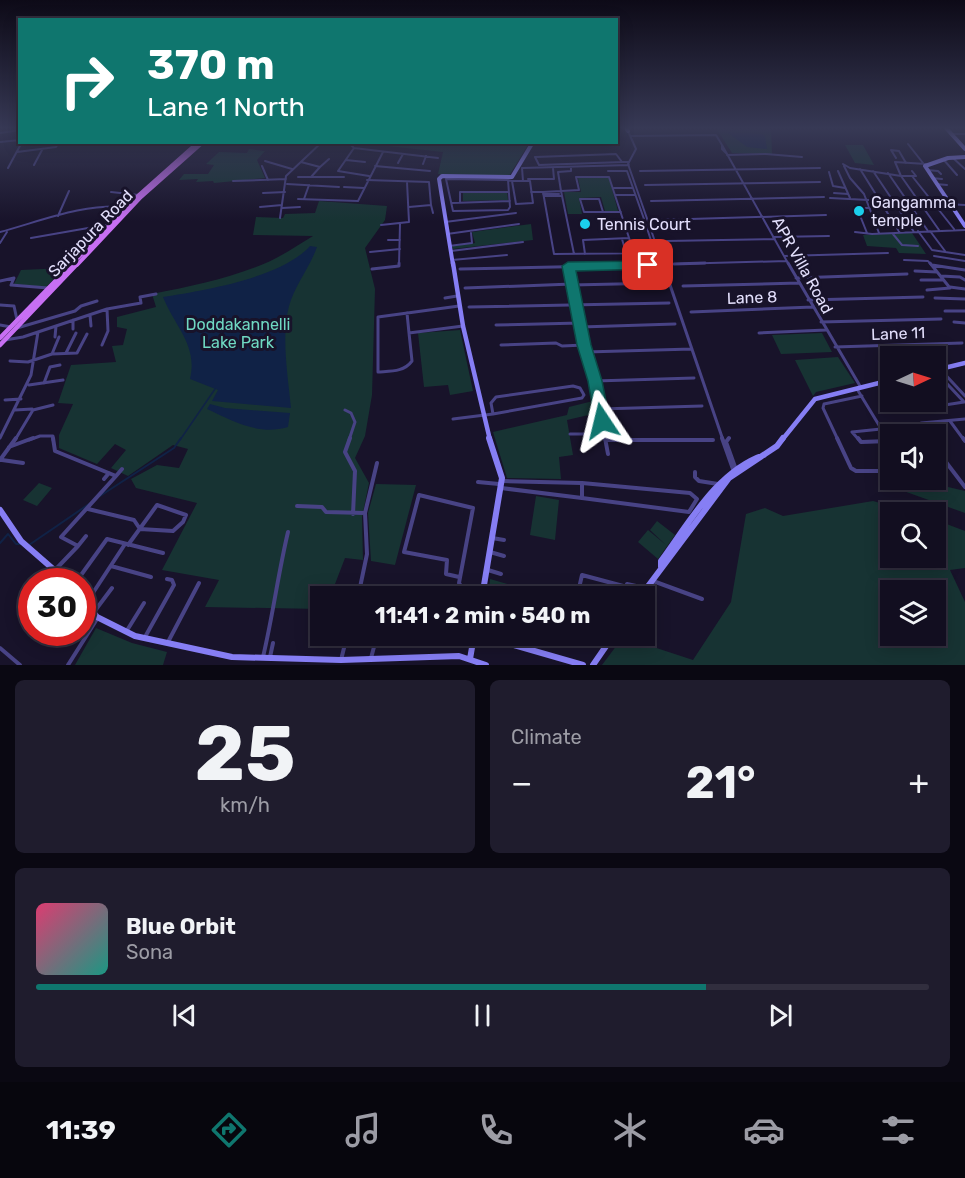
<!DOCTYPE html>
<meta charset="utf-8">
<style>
:root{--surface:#120e20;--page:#1f1c2d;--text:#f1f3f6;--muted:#9c9ca5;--line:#312e3e;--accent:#0f766e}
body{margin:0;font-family:Rubik,sans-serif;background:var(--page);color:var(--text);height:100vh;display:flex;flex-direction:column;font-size:22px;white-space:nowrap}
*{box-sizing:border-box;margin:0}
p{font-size:20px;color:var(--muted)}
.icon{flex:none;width:33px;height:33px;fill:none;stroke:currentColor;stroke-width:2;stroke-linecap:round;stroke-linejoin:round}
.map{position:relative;height:665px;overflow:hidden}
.side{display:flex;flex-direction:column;gap:15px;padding:15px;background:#0a0812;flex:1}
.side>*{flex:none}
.top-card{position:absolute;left:18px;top:18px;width:600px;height:126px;border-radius:0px;box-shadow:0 3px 15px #0003,0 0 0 2px var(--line);background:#0f766e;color:#fff;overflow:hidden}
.needle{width:39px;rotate:86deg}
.buttons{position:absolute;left:880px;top:346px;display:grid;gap:12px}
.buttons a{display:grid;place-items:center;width:66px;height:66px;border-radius:0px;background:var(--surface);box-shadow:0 3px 15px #0003,0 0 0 2px var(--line);font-size:30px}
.speed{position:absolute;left:18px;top:568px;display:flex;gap:12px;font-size:30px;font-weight:700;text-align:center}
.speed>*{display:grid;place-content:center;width:78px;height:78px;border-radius:50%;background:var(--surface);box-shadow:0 3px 15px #0003,0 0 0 2px var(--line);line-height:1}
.speed .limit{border:9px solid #d22;background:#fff;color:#111}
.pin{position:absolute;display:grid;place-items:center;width:51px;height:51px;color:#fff;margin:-26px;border-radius:12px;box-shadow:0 3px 9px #0006}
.me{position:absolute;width:66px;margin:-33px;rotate:350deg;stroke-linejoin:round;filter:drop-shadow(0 0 4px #0008)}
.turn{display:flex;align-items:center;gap:21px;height:126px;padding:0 30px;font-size:27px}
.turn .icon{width:78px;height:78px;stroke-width:2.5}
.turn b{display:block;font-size:42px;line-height:51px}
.big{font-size:45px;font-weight:700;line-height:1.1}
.side .card{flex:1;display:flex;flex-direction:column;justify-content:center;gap:9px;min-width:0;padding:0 21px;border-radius:9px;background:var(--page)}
.side .dial{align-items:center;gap:0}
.dial b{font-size:78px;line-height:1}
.song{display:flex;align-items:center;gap:18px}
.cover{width:72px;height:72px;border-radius:9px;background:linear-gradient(135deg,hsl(340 70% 55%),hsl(170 70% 35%))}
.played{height:6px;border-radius:3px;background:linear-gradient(90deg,var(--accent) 75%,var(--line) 75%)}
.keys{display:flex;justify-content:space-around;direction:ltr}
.heat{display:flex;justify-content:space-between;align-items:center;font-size:33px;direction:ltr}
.side .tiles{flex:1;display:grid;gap:15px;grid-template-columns:1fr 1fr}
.card:last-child{grid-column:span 2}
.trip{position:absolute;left:310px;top:586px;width:345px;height:60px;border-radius:0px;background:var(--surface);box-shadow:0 3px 15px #0003,0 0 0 2px var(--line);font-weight:700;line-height:60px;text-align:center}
.tab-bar{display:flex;height:96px;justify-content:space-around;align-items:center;background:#07060d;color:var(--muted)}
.tab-bar .icon{width:42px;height:42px}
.tab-bar .current{color:var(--accent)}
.tab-bar b{font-size:27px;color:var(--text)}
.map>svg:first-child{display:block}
.green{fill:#173333;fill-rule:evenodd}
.water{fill:#102246}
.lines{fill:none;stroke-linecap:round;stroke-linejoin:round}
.stream-far1{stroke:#102246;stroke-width:1.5}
.stream{stroke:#102246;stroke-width:2}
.street-far2{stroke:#484385;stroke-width:2}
.street-far1{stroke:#484385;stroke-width:3}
.street{stroke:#484385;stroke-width:4}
.secondary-far2{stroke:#867ef4;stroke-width:4}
.secondary-far1{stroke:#867ef4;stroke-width:4.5}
.secondary{stroke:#867ef4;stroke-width:6}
.primary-far1{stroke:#c76ff3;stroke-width:4}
.primary{stroke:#c76ff3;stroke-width:4.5}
.route{fill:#0f766e;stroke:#0a4d48;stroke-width:1.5}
.poi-dot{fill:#1bcfec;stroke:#18132a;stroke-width:2}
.labels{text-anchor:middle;stroke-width:6;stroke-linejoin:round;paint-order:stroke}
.poi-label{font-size:16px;fill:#e3dffc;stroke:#18132a;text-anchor:start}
.street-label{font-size:16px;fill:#e3dffc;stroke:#18132a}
.park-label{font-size:16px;fill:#6fd8c2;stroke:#18132a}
</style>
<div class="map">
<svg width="965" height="665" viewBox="0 0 965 665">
<rect width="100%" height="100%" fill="#18132a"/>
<path class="green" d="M716,128h55l1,26 -40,-1z
M360,143h169l-20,33 -71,-2 5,-22z
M845,145h18l11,20 -19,-2z
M249,149l16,2 -8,9 8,18 -51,5 -1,-2 -17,1 2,-3 -19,1 5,-6h24l6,-9 -8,-1 13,-12 28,1z
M578,178h31l9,33h-13l-4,-14 -22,1 3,16h-14l-4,-22h17z
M507,192l1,8 -45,1v-8z
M319,201l68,5 -2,14 -20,28 10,41 -3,106 -7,41 -10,22 14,25 -7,34 1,43 -18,-2 -15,39h-9v12l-116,-2 14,-27 -57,-10 35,-67 -61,-15 -5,-9 26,-14 22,3 9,-19 -15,-4 -45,31 -17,-8 15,-18 -11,-6 -18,20 -38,-16v-13l14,-31 -15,-1 13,-38 45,-3 -4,-16 11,-1 4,-16 -10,-2v-10l39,-10 -4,-13c35,-7 70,-14 104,-27 20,-7 39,-20 57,-31l-60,-1 3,-18 27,1 2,-4 30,-1z
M531,224l2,16 -80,9 -1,-3 23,-3 -3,-11z
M912,233l14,21 -27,-1 -3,-5 -29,-2 -4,-11z
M65,268l-19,19 -32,-3 7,-14z
M460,330l13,61 -23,4 -2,-10 -24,2 -6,-54z
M822,333l10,19 -51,2 -9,-19z
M838,357l17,26 -39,9 -3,4 -18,-36z
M593,401l4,12 -30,7 6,35 -14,2 2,22 -54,-1 -14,-46 74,-17 2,-8z
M39,483l13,5 -15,18 -14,-6z
M376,484l40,1 -21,80 -24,-4 -3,-48z
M884,484l64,3 17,4v22z
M536,496l23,4 -4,40 -25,-5z
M873,501l43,12h-25v45h45v-38l29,11v37l-15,2 15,32v63h-363l21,-28 70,23 38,-58 15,-88 19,-6 18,8zM891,591h45v45h-45z
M657,521l18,14 -17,24 -20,-17 10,-12 18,15 -16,-15z
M490,579l64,18h-66z
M96,628l36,15 35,9 -4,13h-88z"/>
<path class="water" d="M727,132l35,2 3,2 2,13 -20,-2z
M310,246l7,1c-7,20 -22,38 -28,59 -8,31 -1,70 2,102l-79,-7 6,-11 -28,-11c8,-34 -15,-52 -27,-82 42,-7 118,-19 147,-51z
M210,404l15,4 65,5 -2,14c-29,9 -55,-6 -81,-18z"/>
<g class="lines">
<path class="stream-far1" d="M180,440l35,-51"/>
<path class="stream" d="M100,496l74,-48 7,-10
M0,543l8,-9 8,10h5
M29,545l60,-41"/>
<path class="street-far2" d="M0,133l20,-3
M952,134h13
M631,136l85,-1 6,10
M0,142l20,-2
M72,142h65
M348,142l6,6 -16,23 31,5
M908,144l15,19
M354,148l84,10
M899,151l7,12
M17,152l39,-5 3,-5
M616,154l6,8 -83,3 -4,-8z
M727,154l-5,-5v-4l67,120
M727,155l39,-1 36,3
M896,158l-5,-8 8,1
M953,158l12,11
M943,159l14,16
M346,160l19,2
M265,161l27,8
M301,162l19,5 9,-8
M622,162h6
M398,163l5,-9
M423,164l3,-8
M843,164l7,4 51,8 -6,-14 31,2
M34,165l8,-15
M262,166l6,14
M375,166l55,5
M844,166l6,12 14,16 15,39
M320,167l-9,10h33
M571,167v4l-13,1 3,19 -18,1 11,62 105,-1 -31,-89 8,-15 -8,-18
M8,168l14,-26
M860,169l40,64
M927,170l11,1 3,3
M608,171h19l17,48 -21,1
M640,171l180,-3
M838,171l12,27
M873,171l41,61
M912,171l4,5h-4
M829,172l4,14 12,2
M888,173l40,58
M901,176l38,54
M901,176h11
M912,176l42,53
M298,177h13
M609,177l25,76
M932,178l10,1
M446,179l62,1 2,27 -2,3 -55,1z
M528,179h26l-1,-11
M367,180l62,2 2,23 -22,2
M508,180l4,1
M233,181l53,-2
M512,181h18l3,22 -17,1z
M523,181l-1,-13 107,-3
M287,184l52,3
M936,184l11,1
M645,185l175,-3
M344,187l20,1
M614,188h19
M111,192l28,3
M531,192h12
M263,193l22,-1
M834,193l14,1
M543,194h16
M616,195h19
M544,196h18
M830,198l135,7
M298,199l60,2 25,-49
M304,199l5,-14
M580,199h19l4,13h-19z
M651,201l173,-4
M460,202v-10h49
M452,203l58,-2
M431,205l2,8
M260,207l22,-2
M282,208l18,-1
M856,208h15
M603,212h18
M58,216l11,-25
M280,218l6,-42 36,-34
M861,218l6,15
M657,220l169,-5
M445,222l71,-9
M381,225l28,-3 -2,-40
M625,225h21l8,25 -13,1
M918,231l14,19 33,5
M930,231l15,20
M0,232c41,-11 84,-29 127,-25
M855,232l17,2 93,-4
M447,234l72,-10
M893,234l9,11 16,1
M773,237l56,-1
M31,238l80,-14
M622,239l4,14
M388,240h12
M667,241l108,-2
M0,243l7,-11
M449,246l23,-3 -1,-10
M451,251l72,-9
M370,252l30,-3
M574,254l-13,-63 18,-1 -3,-13h33
M585,254l-2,-14 46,-2
M784,256l104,-3
M934,256l31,5
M452,260l55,-5
M904,260l24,1 3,4
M674,264l113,-3
M399,265l1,-41"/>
<path class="street-far1" d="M788,263l72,123
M674,264l31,-1
M932,265l33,5
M568,266l37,174
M372,269l27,-3v-3
M460,269l188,-4
M915,271l22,1
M941,276l19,1 5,3
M796,278l111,-4
M921,280h22
M0,281l14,-3 -3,7 37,3
M669,282l54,158
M572,285l90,-2
M683,286l116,-3
M950,287l15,2
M465,288l107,-4
M927,290l23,-2 -20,-25
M445,298l12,-2
M935,298l30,1
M808,300l115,-3
M0,305l14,1 3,14
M459,306l-81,11v55c13,-1 26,0 34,-11l-3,-28 54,-7
M469,307l200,-4
M945,311h20
M691,312l122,-5
M407,313l2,20
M90,315l1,11
M73,320v9
M821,322l120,-3
M954,322l11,1
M0,325l11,2
M496,325l84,-2
M581,327l94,-3
M17,328l58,-17 6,-5 16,-5
M759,333l67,-3
M55,337l1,-11
M5,340l18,-3 84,-28 34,-6 -1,-6 16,-3
M102,345l6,-14 -1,-22
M501,345l55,-2 6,3 22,-1
M835,347l127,-4
M586,352l106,-3
M66,353l10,-20
M52,354l7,-17
M10,361l18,1 24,-8 25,-1 10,-19
M940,369l25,27
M595,381l99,-3
M44,383l6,-16 10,-2
M29,385l34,-5
M573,386l7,2 4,7 -2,3 -89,16 -2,-11 5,-6z
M857,389l31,51
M5,400l16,-1
M906,402l3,4
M926,402l6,5 32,-5 -28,-30
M600,409l102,-3
M15,410l17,-1
M345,410l6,3 4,9 -6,18
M453,419l40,-5
M950,421l14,19
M570,434h34
M927,435l-6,-12 44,-4
M0,438l31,-63 7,-43
M15,440l18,-30 20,-5
M29,440l11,-4h13v4
M838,440l-15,-32 1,-4 38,-8
M859,440l-7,-8 29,-3"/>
<path class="street" d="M53,438l2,13 61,25 -55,61 17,9 -23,24
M350,438l-5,14 10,19 -2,43
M605,438l3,16
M722,438l11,31
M729,438l-3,4 9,25
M837,438l14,30 5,3h35
M858,438l3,4 28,-1
M887,438l4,6
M963,438l2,3
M606,440h107
M9,447l24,-9
M936,449l29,38
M0,460l16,-22
M2,460l21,3
M695,472v5l4,4 19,3
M116,476l6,-7
M104,479l5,-6
M502,481l80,2
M478,482l21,2
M582,483l108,10 7,6 -8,13 -107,-14z
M501,488l81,10
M297,506l25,1 4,5 39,1
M88,509l46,11 6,9
M492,538l12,2
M128,545l29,-40 29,10 -3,7 -10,9 -33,-2
M78,546l8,-10
M490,552l14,4
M111,566l40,11
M488,570l13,4
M459,577l-13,-3 1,-14 -43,-8 15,-57 54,13 -14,75 2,3 22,3
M653,581l49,18
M76,582l31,-43 56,14
M627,584l18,4
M358,597l9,-43 -2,-41 12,-50
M386,597l1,-6
M577,597l5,-22 45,12 1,10
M87,602l38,-58
M94,612l18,-24
M126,632l18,-29
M145,637l29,-52 -2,-5 -5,-1
M168,642l31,-59
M0,648l20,17
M263,657c10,-42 15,-83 25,-125
M270,657l3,-14
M371,658l6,-22
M341,660l6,-24
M68,665l29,-46"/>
<path class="secondary-far2" d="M626,128l2,3
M946,128l19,21
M965,157l-17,1 -23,8 40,60
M453,265l-14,-86 3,-3 70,1 21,-35"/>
<path class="secondary-far1" d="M453,263l10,63 27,114
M936,370l29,-7
M782,440l33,-41 76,-19"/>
<path class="secondary" d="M0,510l21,31 47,41
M661,567v-6c28,-38 56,-90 103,-106
M482,597l20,-119 -13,-40
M640,597l89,-119 48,-32 6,-8
M82,599l15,18 38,19 97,21 109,3 118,-4 27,9
M482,636l101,29
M470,659l4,-23
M593,665l20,-29"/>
<path class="primary-far1" d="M71,265l68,-70 55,-49
M77,265l64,-68 62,-55"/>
<path class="primary" d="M0,338l73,-75
M0,345l78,-82"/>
</g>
<linearGradient id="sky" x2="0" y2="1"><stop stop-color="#0d0a17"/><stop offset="0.58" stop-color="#373955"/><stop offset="1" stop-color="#373955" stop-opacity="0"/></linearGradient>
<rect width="965" height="221" fill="url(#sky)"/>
<path class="route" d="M648,261l6,4 -6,4 -72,2 15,74 11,36 8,40 -2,5 -6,2 -5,-2 -2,-5 -7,-40 -11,-36 -15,-79 6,-4z"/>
<g class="poi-dot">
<circle cx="859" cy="211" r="6"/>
<circle cx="585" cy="224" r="6"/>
</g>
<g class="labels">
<g class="poi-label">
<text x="871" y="208">Gangamma<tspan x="871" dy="18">temple</tspan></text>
<text x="597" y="230">Tennis Court</text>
</g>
<g class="street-label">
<text transform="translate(90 233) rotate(-46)" y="6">Sarjapura Road</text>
<text transform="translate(803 265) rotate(61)" y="6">APR Villa Road</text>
<text transform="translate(752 297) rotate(-2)" y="6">Lane 8</text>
<text transform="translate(898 333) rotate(-2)" y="6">Lane 11</text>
</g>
<g class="park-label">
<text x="238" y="330">Doddakannelli<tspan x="238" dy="18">Lake Park</tspan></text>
</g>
</g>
</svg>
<div class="buttons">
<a><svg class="needle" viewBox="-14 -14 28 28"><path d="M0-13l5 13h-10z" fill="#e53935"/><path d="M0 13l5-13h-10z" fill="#9c9ca5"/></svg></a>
<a><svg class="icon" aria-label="sound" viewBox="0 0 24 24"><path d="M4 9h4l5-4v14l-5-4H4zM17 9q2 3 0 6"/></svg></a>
<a><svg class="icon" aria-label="search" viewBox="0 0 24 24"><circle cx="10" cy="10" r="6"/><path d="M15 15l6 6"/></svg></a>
<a><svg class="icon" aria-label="layers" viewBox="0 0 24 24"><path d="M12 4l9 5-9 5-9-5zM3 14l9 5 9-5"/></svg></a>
</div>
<div class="speed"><div class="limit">30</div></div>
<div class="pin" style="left:648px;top:265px;background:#d93025"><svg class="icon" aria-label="arrive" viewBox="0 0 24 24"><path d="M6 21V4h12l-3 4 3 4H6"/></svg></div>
<svg class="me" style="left:602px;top:421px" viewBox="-20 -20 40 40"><path d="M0-17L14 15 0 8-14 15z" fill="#0f766e" stroke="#fff" stroke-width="4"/></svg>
<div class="trip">11:41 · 2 min · 540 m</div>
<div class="top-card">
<div class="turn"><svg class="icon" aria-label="right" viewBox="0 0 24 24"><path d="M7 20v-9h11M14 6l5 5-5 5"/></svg><div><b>370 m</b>Lane 1 North</div></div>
</div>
</div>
<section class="side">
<div class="tiles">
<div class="card dial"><b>25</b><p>km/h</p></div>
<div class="card"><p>Climate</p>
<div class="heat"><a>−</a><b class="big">21°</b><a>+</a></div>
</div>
<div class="card">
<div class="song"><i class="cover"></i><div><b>Blue Orbit</b><p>Sona</p></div></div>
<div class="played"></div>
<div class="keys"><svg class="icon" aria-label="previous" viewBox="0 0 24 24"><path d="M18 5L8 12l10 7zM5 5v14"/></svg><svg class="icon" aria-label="pause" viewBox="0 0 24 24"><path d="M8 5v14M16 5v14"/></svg><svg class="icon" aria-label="next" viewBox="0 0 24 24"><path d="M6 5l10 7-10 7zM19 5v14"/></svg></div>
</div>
</div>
</section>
<nav class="tab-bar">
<b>11:39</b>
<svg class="icon current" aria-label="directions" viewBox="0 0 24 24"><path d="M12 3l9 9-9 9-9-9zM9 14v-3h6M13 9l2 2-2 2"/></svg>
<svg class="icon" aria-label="music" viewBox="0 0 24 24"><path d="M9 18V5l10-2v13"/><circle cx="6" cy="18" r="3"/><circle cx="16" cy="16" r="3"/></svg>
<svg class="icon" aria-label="phone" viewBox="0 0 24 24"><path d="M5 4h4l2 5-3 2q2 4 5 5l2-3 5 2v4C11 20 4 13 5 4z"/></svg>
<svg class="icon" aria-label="climate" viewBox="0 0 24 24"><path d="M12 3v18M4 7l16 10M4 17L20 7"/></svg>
<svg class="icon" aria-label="car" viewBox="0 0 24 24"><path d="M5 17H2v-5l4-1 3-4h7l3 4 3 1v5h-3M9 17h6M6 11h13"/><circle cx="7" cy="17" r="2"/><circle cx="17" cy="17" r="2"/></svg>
<svg class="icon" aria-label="filters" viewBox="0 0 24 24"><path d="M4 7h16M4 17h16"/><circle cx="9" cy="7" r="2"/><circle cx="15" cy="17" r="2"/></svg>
</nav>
